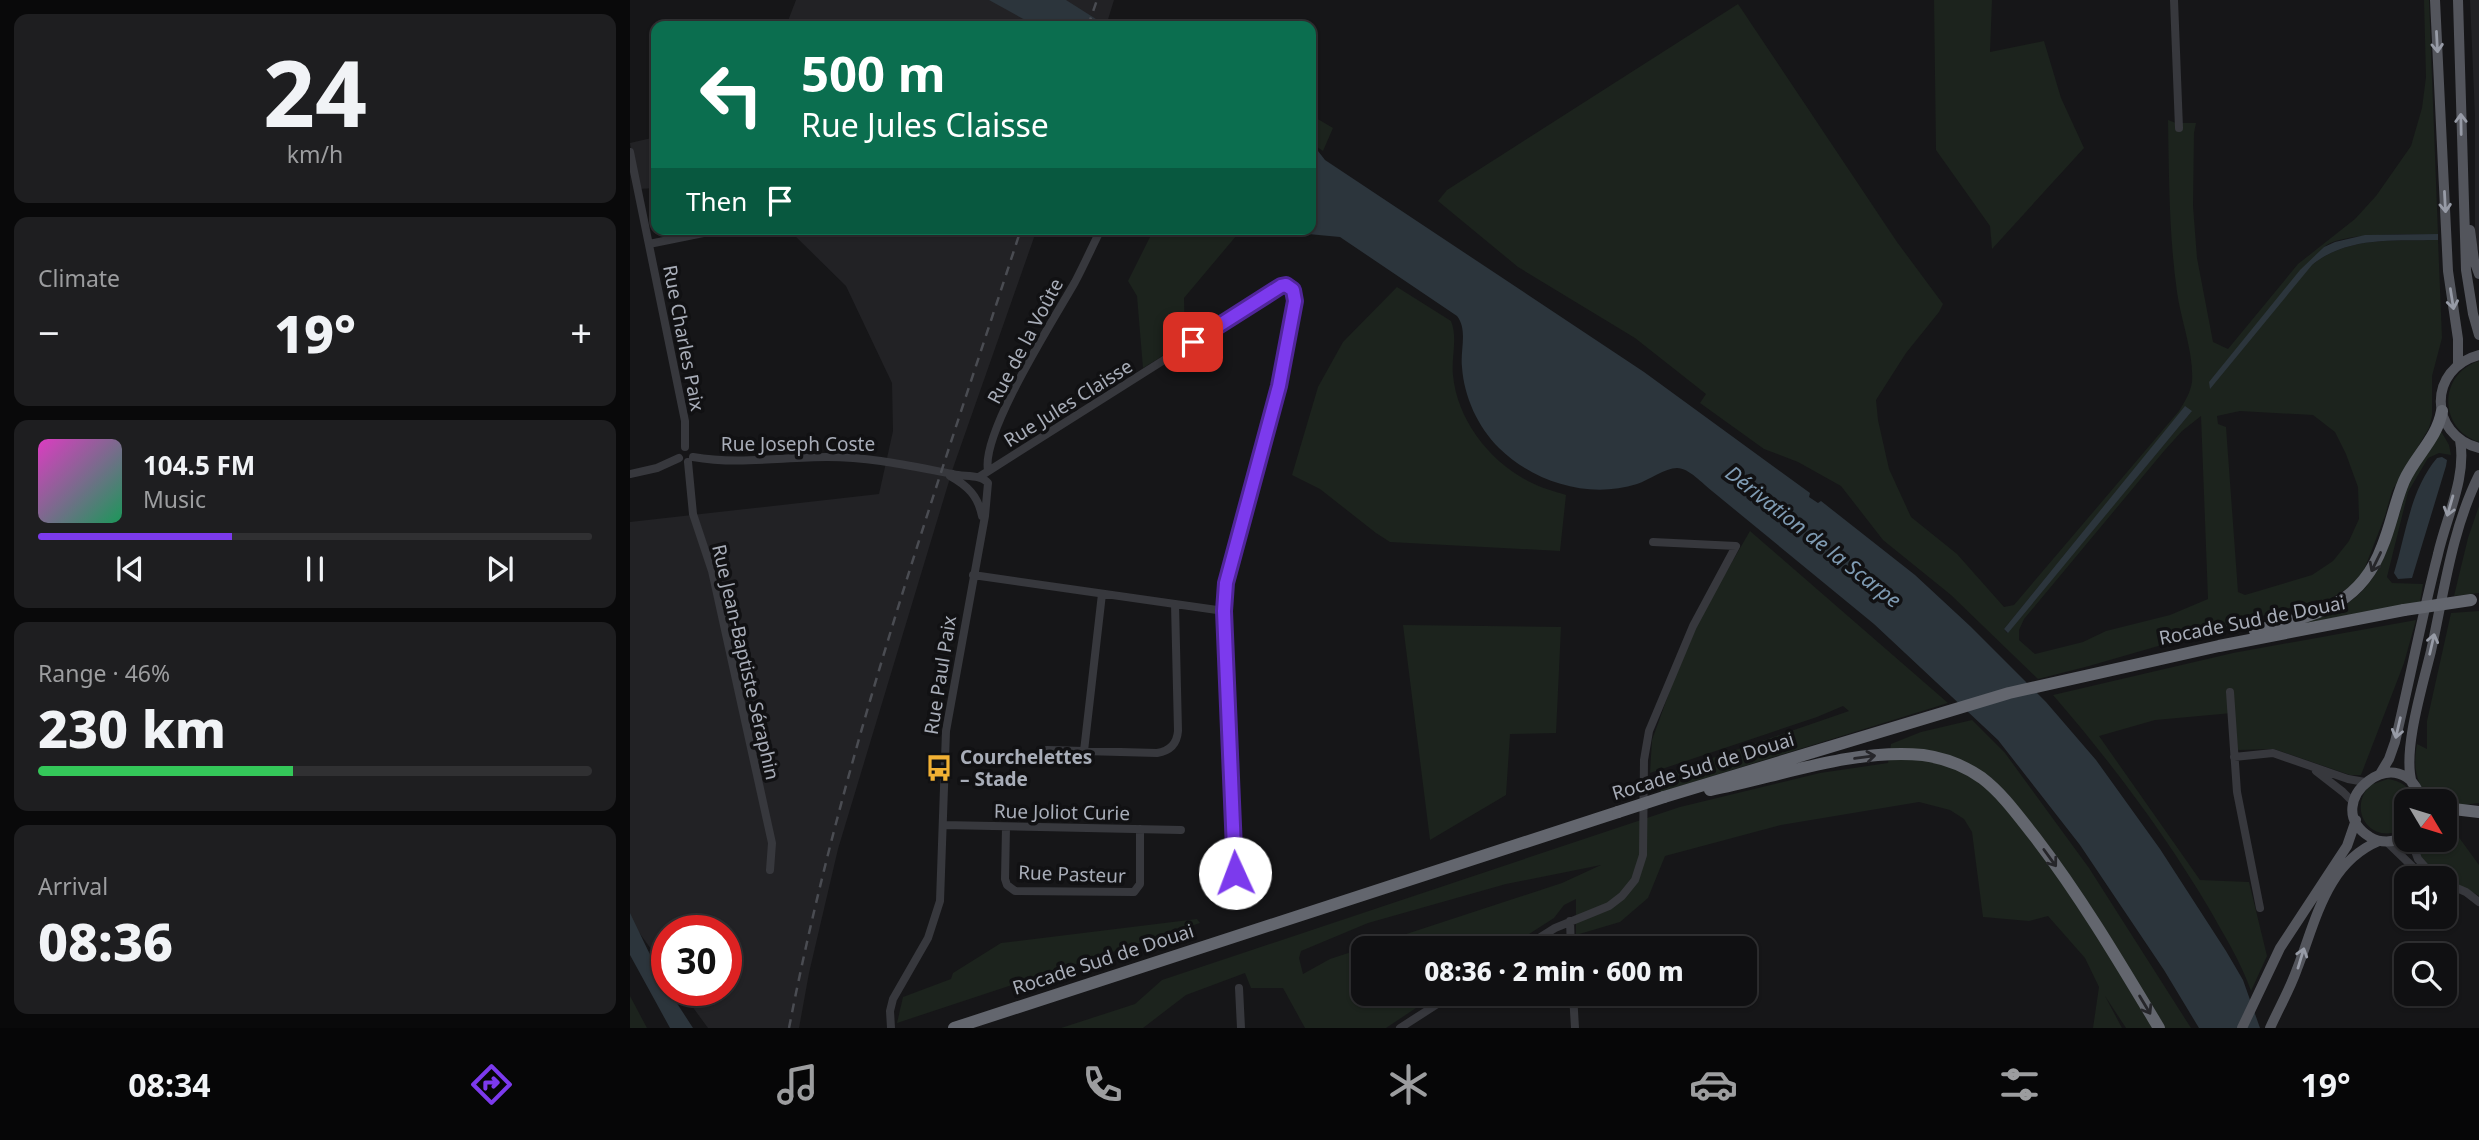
<!DOCTYPE html>
<meta charset="utf-8">
<style>
:root{--surface:#101012;--page:#1e1e20;--text:#f1f3f6;--muted:#9c9d9f;--line:#303032;--accent:#7c3aed}
body{margin:0;font-family:"Noto Sans",sans-serif;background:var(--page);color:var(--text);height:100vh;display:flex;flex-direction:column;font-size:26px;white-space:nowrap}
*{box-sizing:border-box;margin:0}
p{font-size:23px;color:var(--muted)}
.icon{flex:none;width:38px;height:38px;fill:none;stroke:currentColor;stroke-width:2;stroke-linecap:round;stroke-linejoin:round}
.map{position:relative;flex:1;overflow:hidden}
.drawer{display:flex;flex-direction:column;gap:14px;padding:14px;background:#09090a;width:630px}
.drawer>*{flex:none}
.banner{position:absolute;left:21px;top:21px;width:665px;height:214px;border-radius:14px;box-shadow:0 2px 5px #0004,0 0 0 2px var(--line);background:#0b6e4f;color:#fff;overflow:hidden}
.needle{width:46px;rotate:128deg}
.buttons{position:absolute;left:1764px;top:789px;display:grid;gap:14px}
.buttons a{display:grid;place-items:center;width:63px;height:63px;border-radius:14px;background:var(--surface);box-shadow:0 2px 5px #0004,0 0 0 2px var(--line);font-size:35px}
.speed{position:absolute;left:21px;top:915px;display:flex;gap:14px;font-size:35px;font-weight:700;text-align:center}
.speed>*{display:grid;place-content:center;width:91px;height:91px;border-radius:50%;background:var(--surface);box-shadow:0 2px 5px #0004,0 0 0 2px var(--line);line-height:1}
.speed .limit{border:10px solid #d22;background:#fff;color:#111}
.pin{position:absolute;display:grid;place-items:center;width:60px;height:60px;color:#fff;margin:-30px;border-radius:14px;box-shadow:0 4px 10px #0006}
.me{position:absolute;width:77px;margin:-38px;rotate:358deg;stroke-linejoin:round;filter:drop-shadow(0 0 5px #0008)}
.turn{display:flex;align-items:center;gap:24px;height:147px;padding:0 35px;font-size:32px}
.turn .icon{width:91px;height:91px;stroke-width:2.5}
.turn b{display:block;font-size:49px;line-height:60px}
.then{display:flex;align-items:center;height:66px;padding:0 35px;background:#0003;gap:14px;font-size:26px}
.big{font-size:52px;font-weight:800;line-height:1.1}
.drawer .card{flex:1;display:flex;flex-direction:column;justify-content:center;gap:10px;min-width:0;padding:0 24px;border-radius:14px;background:var(--page)}
.drawer .dial{align-items:center;gap:0}
.dial b{font-size:91px;line-height:1}
.song{display:flex;align-items:center;gap:21px}
.cover{width:84px;height:84px;border-radius:10px;background:linear-gradient(135deg,hsl(310 70% 55%),hsl(150 70% 35%))}
.played{height:7px;border-radius:4px;background:linear-gradient(90deg,var(--accent) 35%,var(--line) 35%)}
.keys{display:flex;justify-content:space-around;direction:ltr}
.heat{display:flex;justify-content:space-between;align-items:center;font-size:38px;direction:ltr}
.charge{height:10px;border-radius:5px;background:linear-gradient(90deg,#34c759 46%,var(--line) 0)}
.trip{position:absolute;left:721px;top:936px;width:406px;height:70px;border-radius:14px;background:var(--surface);box-shadow:0 2px 5px #0004,0 0 0 2px var(--line);font-weight:800;line-height:70px;text-align:center}
.tabs{display:flex;height:112px;justify-content:space-around;align-items:center;background:#060607;color:var(--muted)}
.tabs .icon{width:49px;height:49px}
.tabs .on{color:var(--accent)}
.tabs b{font-size:32px;color:var(--text)}
main{display:flex;flex:1;min-height:0}
.map>svg:first-child{display:block}
.built{fill:#222225}
.green{fill:#1c231d;fill-rule:evenodd}
.water{fill:#2c353c}
.lines{fill:none;stroke-linecap:round;stroke-linejoin:round}
.minor{stroke:#37383d;stroke-width:8}
.major{stroke:#53555c;stroke-width:10}
.highway{stroke:#63666e;stroke-width:12}
.rail{stroke:#4a4c52;stroke-width:2.5;stroke-dasharray:9 7;stroke-linecap:butt}
.highway-bridge{stroke:#63666e;stroke-width:12}
.oneway{stroke:#979ba6}
.oneway2{stroke:#26262a}
.route-casing{stroke:#51269a;stroke-width:18}
.route{stroke:#7c3aed;stroke-width:12}
.labels{text-anchor:middle;stroke-width:7;stroke-linejoin:round;paint-order:stroke}
.street-label{font-size:19px;fill:#a8adb8;stroke:#111113}
.poi-label{font-size:19px;font-weight:bold;fill:#a8adb8;stroke:#111113;text-anchor:start}
.water-label{font-size:21px;font-style:italic;fill:#7f9bb3;stroke:#111113}
</style>
<main>
<section class="drawer">
<div class="card dial"><b>24</b><p>km/h</p></div>
<div class="card"><p>Climate</p>
<div class="heat"><a>−</a><b class="big">19°</b><a>+</a></div>
</div>
<div class="card">
<div class="song"><i class="cover"></i><div><b>104.5 FM</b><p>Music</p></div></div>
<div class="played"></div>
<div class="keys"><svg class="icon" aria-label="previous" viewBox="0 0 24 24"><path d="M18 5L8 12l10 7zM5 5v14"/></svg><svg class="icon" aria-label="pause" viewBox="0 0 24 24"><path d="M8 5v14M16 5v14"/></svg><svg class="icon" aria-label="next" viewBox="0 0 24 24"><path d="M6 5l10 7-10 7zM19 5v14"/></svg></div>
</div>
<div class="card"><p>Range · 46%</p><b class="big">230 km</b><div class="charge"></div></div>
<div class="card"><p>Arrival</p><b class="big">08:36</b></div>
</section>
<div class="map">
<svg width="1849" height="1028" viewBox="0 0 1849 1028">
<rect width="100%" height="100%" fill="#161618"/>
<path class="built" d="M166,0h318l-8,26h-320z
M1840,0h9v251l-4,-7v-128z
M26,137v51l-18,1 -8,-46z
M158,229h249l-84,239 -115,381 -29,124 -10,55h-91l-27,-37 45,-1v-59h-59v40l-37,-51v-398l249,-28 14,-63 -1,-48 -46,-97z"/>
<path class="green" d="M1304,0h58l-2,52 54,-11 17,57 23,50 -92,101 -2,-23 -54,-76z
M1794,0h5l9,234c-25,1 -96,-3 -114,13 -5,4 -8,13 -12,18 35,-29 84,-24 126,-25l4,98 -10,38v40l-3,12 -37,63 -7,25 -21,54 -11,15 -35,21 -1,-6 -228,66 -51,13 -87,-84 -68,-55 -42,-54 -43,-24 -34,-13 -64,-46 6,-9 -71,-56 -117,-71 -80,-66 9,-11 291,-186 159,238 46,62 -4,8 -33,41 -30,47 2,20 11,49 22,48 46,37 47,53 10,-2 165,-194c6,-10 11,-17 13,-29 2,-29 -11,-61 -15,-90 -8,-57 -8,-115 -9,-172l8,3h20l-2,10 -1,73 4,52 16,84 15,7 70,-85 57,-45 21,-23 35,-50 11,-38 4,-31zM1555,407l6,5 -184,221 -3,-4zM1610,411l73,4 22,17 11,22 12,33 1,32 -10,22 -16,20 -21,14 -67,20 -7,-3 -12,-165 -8,-3 -1,-8zM1571,416l7,183 -38,16 -64,16 -23,11 -48,12 -16,-14v-10l5,-11 140,-168 18,-20z
M681,115l22,13 -10,23 -12,-8z
M524,229h88l-58,69 1,44 -42,26 -6,-72 -9,-15z
M767,287l54,34c7,17 0,37 2,54 4,45 37,87 77,107 11,6 24,9 36,13l-6,56 -170,-9 -14,-9 -56,-44 -28,-14 26,-88 25,-45z
M1849,361v81c-41,-13 -41,-68 0,-81z
M1811,431l8,14 2,10 -12,-2 -11,5 -20,34 -21,85 5,6 31,1 -3,18 -122,23c18,-7 38,-13 54,-25 37,-27 44,-84 60,-124 6,-16 19,-31 29,-45z
M1849,506v87l-25,3 14,-58z
M1120,531l198,172 -287,89 -7,-14 195,-67 -6,-5 -26,11 -167,56 2,-33 33,-91 22,-44z
M1849,611v192l-15,2 -31,-4c-18,-16 -20,-35 -16,-57l10,5v-28l24,-108z
M1786,620l-12,43 -43,112h-11l-76,-26 -37,1 -5,-37 -77,7 -56,16 101,144 49,2 18,74 -16,35c-10,-29 -26,-54 -41,-81 -45,-76 -99,-148 -157,-215l180,-42z
M773,625l158,2 -5,106 -46,1 -4,61 -76,45z
M1342,720l33,33 84,115 102,160h-65l-21,-32 17,32h-29l6,-41 -14,-29 -37,-42 -19,5 -46,-4 -11,-85 -8,-13 -14,-9 -31,-8 -138,23 -116,31 -17,42 -28,24 -44,13v-36l-12,6 -10,13 -47,30h-144v46h74l-51,34h-81l-22,-40h-32l-6,-15 -59,22 -43,33h-82l74,-24 27,-24 518,-173 140,-34 68,-10 3,-19 30,-12zM971,865l-39,18 -232,76 -27,15 -4,-16 2,-7 67,-28 138,-39z
M1758,779c14,2 23,9 27,22l-9,1v25c-31,21 -61,-14 -36,-42z
M1815,824l11,2 -1,6 24,33v31c-21,-13 -65,-25 -64,-56h30z
M567,919l3,4 -303,100 6,-26 48,-18 2,-6 48,-30z
M0,996l17,32h-17z"/>
<path class="water" d="M359,0h77l41,26h-71z
M681,142l14,18 319,212 166,121 -1,4 9,6 3,-2 94,74 55,51 76,76 50,58 64,89 66,102 17,29 17,48h-61l-35,-58 -84,-125 -82,-105 -124,-116 -162,-133c-9,-7 -23,-23 -35,-23 -12,0 -28,12 -40,16 -48,15 -102,-1 -138,-36 -21,-21 -35,-51 -37,-81 -2,-17 6,-37 -5,-51l-117,-79 -32,-3 -7,-5h10z
M1808,234v6c-42,1 -91,-4 -126,25l-102,124 -1,-7 91,-112 24,-23 11,-5 30,-7z
M1555,406l7,5 -184,222 -4,-4z
M1812,457l5,3 -1,6 -34,112 -14,1 -4,-6c12,-39 16,-83 43,-115z
M0,913l37,77 2,1 24,37h-23l-40,-73z"/>
<g class="lines">
<path class="minor" d="M1544,0l5,128
M0,152l55,269v26
M19,244l74,-15
M63,457c44,8 90,0 134,0 45,0 83,9 126,17 11,3 28,0 35,9l-3,33 -39,215 -6,170 -12,37 -35,61 -3,12 1,17
M58,462l5,52 19,57 60,272 -2,27
M358,470c-7,-37 66,-151 87,-188 9,-17 17,-35 26,-53
M0,474l27,-6 22,-10
M320,476c18,10 28,20 32,40
M349,477l302,-191 5,-1 7,5 2,11 -13,75 -51,183 -6,33 11,307
M343,575l251,36
M1600,692l7,100 23,116
M417,750l110,3c13,-2 20,-9 21,-22l-3,-127
M454,751l18,-157
M1604,757l39,-4 75,26 17,3
M1686,771l27,21 11,11
M313,825l238,5
M376,827l-1,52 2,6 8,6 119,1 6,-8v-55
M1781,840l7,19 16,18
M1757,842l28,27 18,9
M1815,883l21,9 13,10
M940,921l1,27
M893,948l32,-20 54,-22 13,-10 13,-16 8,-25 1,-95 5,-29 44,-105 43,-80 -83,-4
M609,988l2,40
M943,994l2,34
M770,1028l53,-34"/>
<path class="major" d="M1805,0l13,271 10,68v26
M1828,0l8,270 7,44 6,21
M1840,230l4,30 5,14
M1849,355c-51,13 -51,80 0,93
M1750,774l9,-15 6,-17c15,-63 27,-126 43,-188 8,-36 29,-77 22,-114
M1782,783c-10,-31 11,-99 19,-132 13,-59 21,-122 48,-176
M1776,836c-11,6 -24,8 -36,1 -55,-34 34,-104 52,-35
M1612,1028l38,-80 67,-102 9,-26
M1640,1028c9,-20 20,-39 27,-59 19,-48 29,-106 82,-128"/>
<path class="highway" d="M1625,631c56,-16 104,-22 127,-84 9,-21 13,-45 22,-66 11,-25 33,-42 38,-70
M1080,790c67,-13 144,-42 213,-35 21,3 42,11 59,23 21,16 37,39 53,59 46,60 85,126 124,191
M1034,797l345,-104 210,-47 185,-36
M1790,797l7,5
M1815,808l34,4
M324,1028l664,-216"/>
<path class="rail" d="M458,26l9,-26
M159,1028c53,-273 146,-535 232,-799"/>
<path class="highway-bridge" d="M1774,610l67,-10
M988,812l46,-15"/>
</g>
<defs><path id="oneway-shaft" d="M-6 0H5M1.5-3L5.5 0L1.5 3" fill="none" stroke-width="1.6" stroke-linecap="round" stroke-linejoin="round" transform="scale(1.75)"/></defs>
<g class="oneway">
<use href="#oneway-shaft" transform="translate(1807 42) rotate(87)"/>
<use href="#oneway-shaft" transform="translate(1831 124) rotate(-91)"/>
<use href="#oneway-shaft" transform="translate(1815 202) rotate(87)"/>
<use href="#oneway-shaft" transform="translate(1822 299) rotate(81)"/>
<use href="#oneway-shaft" transform="translate(1820 506) rotate(106)"/>
<use href="#oneway-shaft" transform="translate(1802 644) rotate(-77)"/>
<use href="#oneway-shaft" transform="translate(1768 728) rotate(103)"/>
<use href="#oneway-shaft" transform="translate(1671 958) rotate(-73)"/>
</g>
<g class="oneway2">
<use href="#oneway-shaft" transform="translate(1746 562) rotate(116)"/>
<use href="#oneway-shaft" transform="translate(1235 757) rotate(-8)"/>
<use href="#oneway-shaft" transform="translate(1420 858) rotate(54)"/>
<use href="#oneway-shaft" transform="translate(1515 1005) rotate(59)"/>
</g>
<g class="lines">
<defs>
<path id="route" d="M563,342l88,-56 5,-1 7,5 2,11 -16,85 -53,197 -2,28 11,262"/>
</defs>
<use href="#route" class="route-casing"/>
<use href="#route" class="route"/>
</g>
<defs>
<symbol id="bus-bare" viewBox="-9 -9 18 18"><path d="M-5-6H5V4H4V6H2V4H-2V6H-4V4H-5ZM-3.5-4V0h7V-4ZM-3.5 1.2v1.5H-2V1.2ZM2 1.2v1.5H3.5V1.2Z" fill="#f2b134" stroke="#111113" stroke-width="2.5" paint-order="stroke"/></symbol>
</defs>
<g fill-rule="evenodd">
<use href="#bus-bare" x="290" y="749" width="38" height="38"/>
</g>
<g class="labels">
<g class="street-label">
<text transform="translate(54 338) rotate(79)" y="7">Rue Charles Paix</text>
<text transform="translate(395 341) rotate(-62)" y="7">Rue de la Voûte</text>
<text transform="translate(438 403) rotate(-32)" y="7">Rue Jules Claisse</text>
<text x="168" y="451">Rue Joseph Coste</text>
<text transform="translate(1622 620) rotate(-11)" y="7">Rocade Sud de Douai</text>
<text transform="translate(116 662) rotate(77)" y="7">Rue Jean-Baptiste Séraphin</text>
<text transform="translate(310 675) rotate(-81)" y="7">Rue Paul Paix</text>
<text transform="translate(1073 766) rotate(-17)" y="7">Rocade Sud de Douai</text>
<text transform="translate(432 812) rotate(1)" y="7">Rue Joliot Curie</text>
<text transform="translate(442 874) rotate(2)" y="7">Rue Pasteur</text>
<text transform="translate(473 959) rotate(-18)" y="7">Rocade Sud de Douai</text>
</g>
<g class="poi-label">
<text x="330" y="764">Courchelettes<tspan x="330" dy="22">– Stade</tspan></text>
</g>
<g class="water-label">
<text transform="translate(1183 537) rotate(38)" y="7">Dérivation de la Scarpe</text>
</g>
</g>
</svg>
<div class="buttons">
<a><svg class="needle" viewBox="-14 -14 28 28"><path d="M0-13l5 13h-10z" fill="#e53935"/><path d="M0 13l5-13h-10z" fill="#9c9d9f"/></svg></a>
<a><svg class="icon" aria-label="sound" viewBox="0 0 24 24"><path d="M4 9h4l5-4v14l-5-4H4zM17 9q2 3 0 6"/></svg></a>
<a><svg class="icon" aria-label="search" viewBox="0 0 24 24"><circle cx="10" cy="10" r="6"/><path d="M15 15l6 6"/></svg></a>
</div>
<div class="speed"><div class="limit">30</div></div>
<div class="pin" style="left:563px;top:342px;background:#d93025"><svg class="icon" aria-label="arrive" viewBox="0 0 24 24"><path d="M6 21V4h12l-3 4 3 4H6"/></svg></div>
<svg class="me" style="left:605px;top:873px" viewBox="-20 -20 40 40"><circle r="19" fill="#fff"/><path d="M0-13L10 11 0 6-10 11z" fill="#7c3aed"/></svg>
<div class="trip">08:36 · 2 min · 600 m</div>
<div class="banner">
<div class="turn"><svg class="icon" aria-label="left" viewBox="0 0 24 24"><path d="M17 20v-9H6M10 6l-5 5 5 5"/></svg><div><b>500 m</b>Rue Jules Claisse</div></div>
<div class="then">Then<svg class="icon" aria-label="arrive" viewBox="0 0 24 24"><path d="M6 21V4h12l-3 4 3 4H6"/></svg></div>
</div>
</div>
</main>
<nav class="tabs">
<b>08:34</b>
<svg class="icon on" aria-label="directions" viewBox="0 0 24 24"><path d="M12 3l9 9-9 9-9-9zM9 14v-3h6M13 9l2 2-2 2"/></svg>
<svg class="icon" aria-label="music" viewBox="0 0 24 24"><path d="M9 18V5l10-2v13"/><circle cx="6" cy="18" r="3"/><circle cx="16" cy="16" r="3"/></svg>
<svg class="icon" aria-label="phone" viewBox="0 0 24 24"><path d="M5 4h4l2 5-3 2q2 4 5 5l2-3 5 2v4C11 20 4 13 5 4z"/></svg>
<svg class="icon" aria-label="climate" viewBox="0 0 24 24"><path d="M12 3v18M4 7l16 10M4 17L20 7"/></svg>
<svg class="icon" aria-label="car" viewBox="0 0 24 24"><path d="M5 17H2v-5l4-1 3-4h7l3 4 3 1v5h-3M9 17h6M6 11h13"/><circle cx="7" cy="17" r="2"/><circle cx="17" cy="17" r="2"/></svg>
<svg class="icon" aria-label="filters" viewBox="0 0 24 24"><path d="M4 7h16M4 17h16"/><circle cx="9" cy="7" r="2"/><circle cx="15" cy="17" r="2"/></svg>
<b>19°</b>
</nav>
